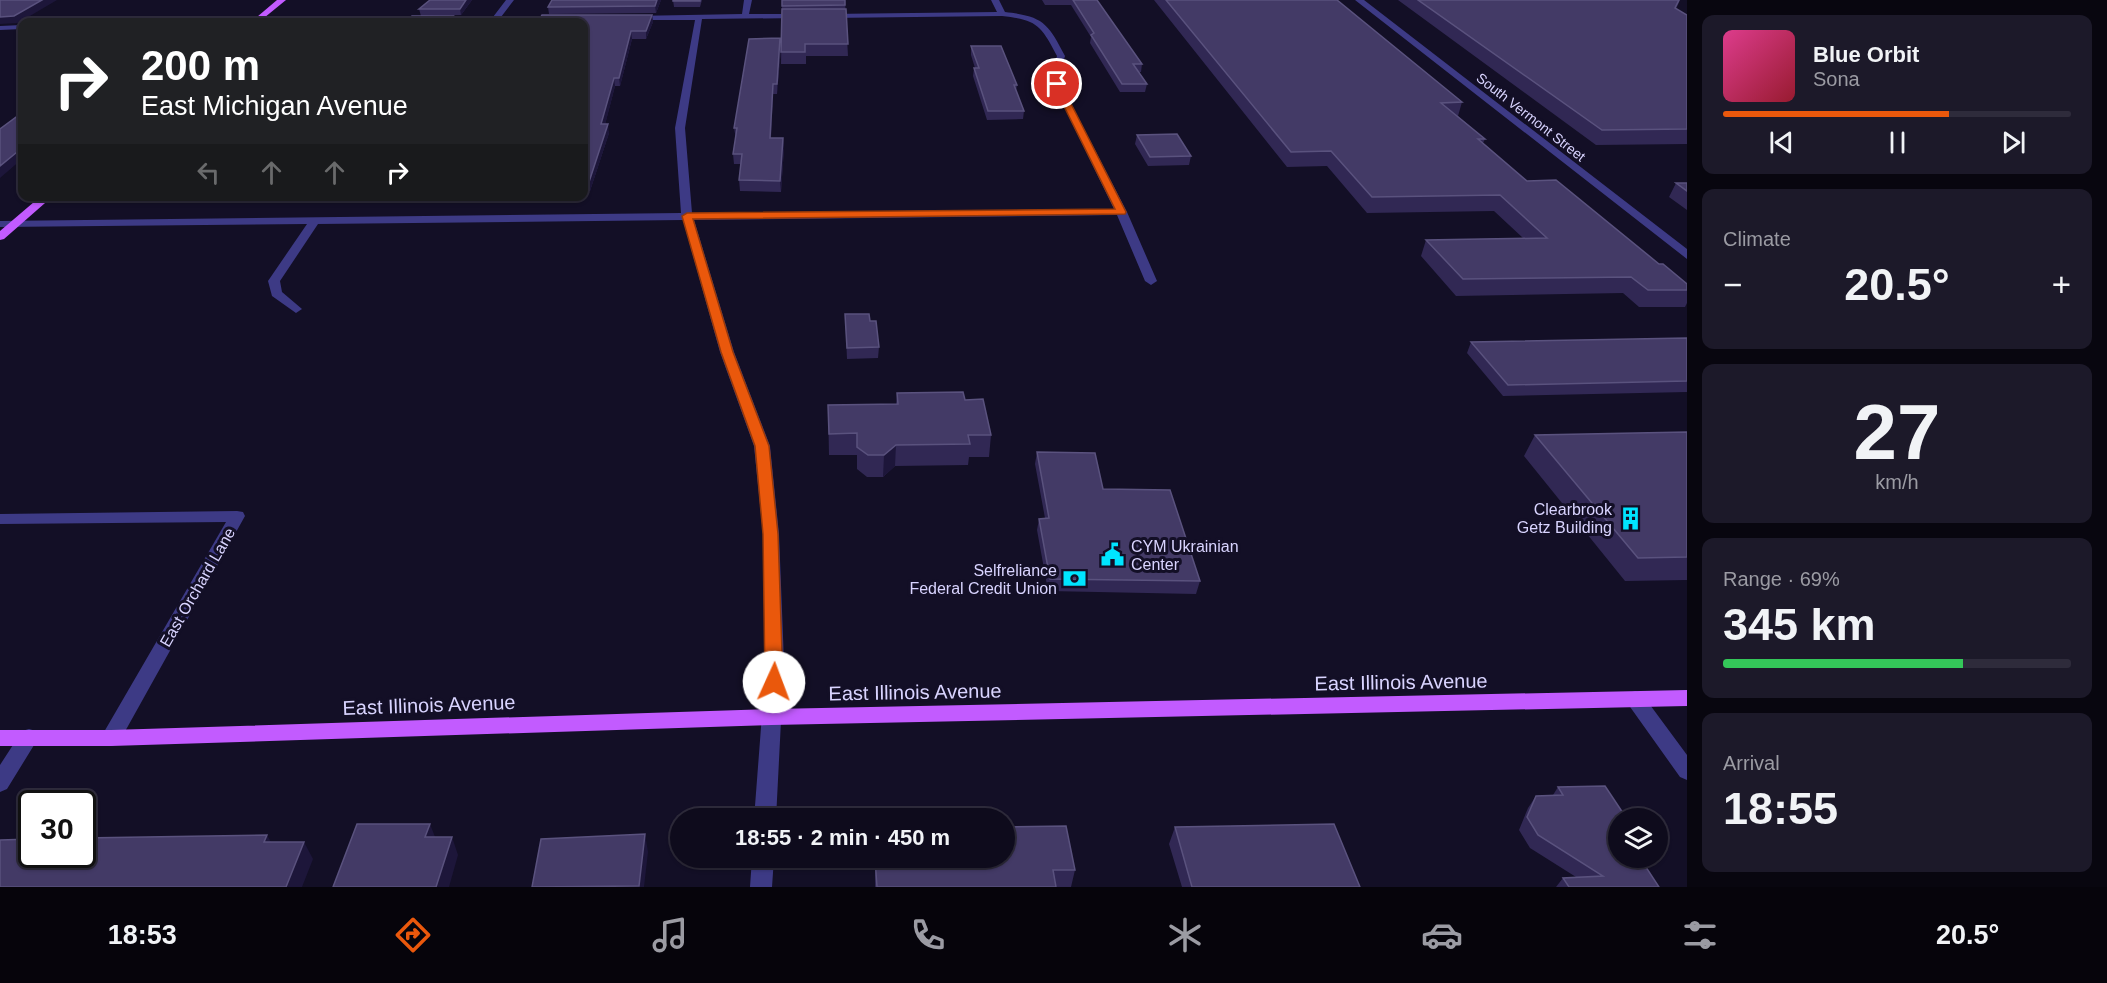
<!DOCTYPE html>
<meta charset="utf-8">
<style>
:root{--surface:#0e0b1c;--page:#1c1929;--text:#f1f3f6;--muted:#9b9ba3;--line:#2e2b3b;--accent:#ea580c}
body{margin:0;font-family:Arial,sans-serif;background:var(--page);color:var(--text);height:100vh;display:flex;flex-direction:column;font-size:22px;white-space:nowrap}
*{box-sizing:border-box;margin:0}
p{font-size:20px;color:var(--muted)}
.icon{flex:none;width:33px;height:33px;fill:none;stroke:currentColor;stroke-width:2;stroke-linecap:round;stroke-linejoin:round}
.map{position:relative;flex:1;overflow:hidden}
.panel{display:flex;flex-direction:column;gap:15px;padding:15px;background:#08060f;width:420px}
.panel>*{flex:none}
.guide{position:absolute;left:18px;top:18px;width:570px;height:183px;border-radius:12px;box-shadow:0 2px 4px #0004,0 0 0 2px var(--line);background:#202124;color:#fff;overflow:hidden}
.fabs{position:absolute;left:1608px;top:808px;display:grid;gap:12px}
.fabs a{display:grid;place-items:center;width:60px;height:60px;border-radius:50%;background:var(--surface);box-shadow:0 2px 4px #0004,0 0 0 2px var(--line);font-size:30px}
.speed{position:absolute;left:18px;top:790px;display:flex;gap:12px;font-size:30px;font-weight:700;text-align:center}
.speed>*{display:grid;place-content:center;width:78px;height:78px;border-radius:50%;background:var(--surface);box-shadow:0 2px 4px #0004,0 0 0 2px var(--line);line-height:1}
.speed .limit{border:3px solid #111;border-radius:9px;background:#fff;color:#111}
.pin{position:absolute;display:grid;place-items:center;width:51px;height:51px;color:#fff;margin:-26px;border:3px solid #fff;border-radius:50%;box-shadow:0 2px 6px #0007}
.me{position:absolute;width:66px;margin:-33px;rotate:2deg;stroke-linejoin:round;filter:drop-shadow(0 0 4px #0008)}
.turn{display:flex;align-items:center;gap:21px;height:126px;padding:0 24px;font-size:27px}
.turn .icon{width:78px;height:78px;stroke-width:2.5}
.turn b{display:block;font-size:42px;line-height:51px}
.lanes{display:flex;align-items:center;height:57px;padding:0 24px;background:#0003;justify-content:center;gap:30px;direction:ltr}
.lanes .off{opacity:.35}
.big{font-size:45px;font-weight:600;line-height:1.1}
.panel .widget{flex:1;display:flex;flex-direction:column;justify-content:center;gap:9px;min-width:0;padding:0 21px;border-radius:12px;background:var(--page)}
.panel .dial{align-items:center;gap:0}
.dial b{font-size:78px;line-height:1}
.song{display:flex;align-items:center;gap:18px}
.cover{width:72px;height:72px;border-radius:9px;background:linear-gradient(135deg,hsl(330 70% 55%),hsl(350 70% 35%))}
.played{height:6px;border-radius:3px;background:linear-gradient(90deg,var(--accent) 65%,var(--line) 65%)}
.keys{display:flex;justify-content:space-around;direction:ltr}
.heat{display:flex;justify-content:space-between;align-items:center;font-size:33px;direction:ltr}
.charge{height:9px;border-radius:4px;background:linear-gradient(90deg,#34c759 69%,var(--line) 0)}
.trip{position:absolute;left:670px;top:808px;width:345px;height:60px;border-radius:30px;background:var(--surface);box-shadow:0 2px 4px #0004,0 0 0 2px var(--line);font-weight:600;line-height:60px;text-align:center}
.menu{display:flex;height:96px;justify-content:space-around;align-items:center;background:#06040b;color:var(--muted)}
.menu .icon{width:42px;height:42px}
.menu .current{color:var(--accent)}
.menu b{font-size:27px;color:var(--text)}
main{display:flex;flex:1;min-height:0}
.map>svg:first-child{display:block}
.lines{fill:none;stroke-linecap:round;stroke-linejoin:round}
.minor{fill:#3d3a85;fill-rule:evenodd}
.major{fill:#c25bff;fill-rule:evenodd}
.wall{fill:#312854}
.shaded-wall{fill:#1d163a}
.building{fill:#433a66;stroke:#5a527e;stroke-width:1.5}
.route{fill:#ea580c;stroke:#983908;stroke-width:1.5}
.labels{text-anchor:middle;stroke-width:6;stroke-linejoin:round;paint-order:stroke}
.far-street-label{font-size:14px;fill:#d9d4ff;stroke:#130f26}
.poi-label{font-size:16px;fill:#d9d4ff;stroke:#130f26;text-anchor:end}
.street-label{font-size:16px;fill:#d9d4ff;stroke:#130f26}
.near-street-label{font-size:20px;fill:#d9d4ff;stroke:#130f26}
</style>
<main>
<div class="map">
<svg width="1687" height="887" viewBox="0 0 1687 887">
<rect width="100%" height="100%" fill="#130f26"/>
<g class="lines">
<path class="minor" d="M506,0h8l-13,17h60l4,2 -4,2 -323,1 4,-2 251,-3z
M744,0h8l-3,14h52l4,2 -4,2 -99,1 -17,109 7,85 422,-4 -61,-125 -1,-11 5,-17c-16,-31 -20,-36 -55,-40l-174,2 -4,-2 4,-2 169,-2 -6,-12h8l6,12c38,4 43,11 60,44l-5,17 1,11 66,128 30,69 -6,4 -6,-4 -28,-66 -423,5 40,132 36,94 9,88 5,128 -8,157h-22l12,-157 -3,-128 -9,-88 -34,-94 -37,-132 -365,4 -38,57 2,11 20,17 -6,4 -24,-17 -4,-15 39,-57 -307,3v-6l681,-8 -6,-85 20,-108h-62l-4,-2 4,-2 109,-2z
M1355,0h9l323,249v10z
M22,25v4l-22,1v-4z
M237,511l6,1 2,4 -127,228 -7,2 -7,-2 -3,-6 3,-6 122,-210 -226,2v-10z
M1635,691l7,3 45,61v25l-7,-3 -52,-73 -3,-5 3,-5z
M29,729l7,2 3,6 -32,52 -7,3v-27l22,-34z
M752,858h22l-2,29h-22z"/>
<path class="major" d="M277,0h9l-27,22h-8z
M41,196h12l-49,43 -4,1v-9z
M1687,690v16l-915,19 -661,21h-111v-16h111l661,-21z"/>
</g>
<path class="wall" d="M472,0l-11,15 -40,1 -2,-7z
M552,0h109l-5,13 -107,1 -1,-7z
M673,0h29l-2,7h-26z
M782,0h63l3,56h-42v8h-25z
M1042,0h55l45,64 -1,8h-2l8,12 -2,8h-25l-30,-49 1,-6 -20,-32h-26z
M1154,0h183l125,102 -4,14 27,23 -2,4 44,38 132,83 28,20v19l-2,4h-46l-16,-14 -167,3 -35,-40 5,-16 97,-2 -29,-27 -127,2 -40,-47 -40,1z
M1398,0h282l-4,9 11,6v129l-91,1z
M652,15l1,7 -7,17h-14l-12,47h-5l-10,38 4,9 -19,58h-6v-169z
M780,38l1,10 -4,46h-4l-2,44h12l1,10 -3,44 -41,-1 -1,-11 2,-16h-7l-1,-10 3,-15 -2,-11z
M971,46l46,39 -1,6 8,20 -1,8 -36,1 -14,-44 1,-8h1l-4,-13z
M1137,135l54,21 -2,9 -41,1 -13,-22z
M1676,183h11v27l-18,-13z
M845,314l25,7 9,26 -1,11 -31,1z
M1687,338v54l-184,4 -36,-43 4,-11z
M897,393l68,7 26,35 -2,22h-20l-1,8 -73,1 -12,11h-16l-10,-8v-14h-28l-1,-50 68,-1z
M1687,432v148l-62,1 -101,-125 11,-21z
M1037,452l66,37 97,92 -4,13 -148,-3 -11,-61 2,-11 6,-1 -10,-54z
M1558,787l60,71 41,29h-103l7,-9 13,-1 -46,-29 -11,-18 9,-22 8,-12 17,-1z
M1175,827l185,60h-178l-13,-43z
M875,858l200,12 -4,17h-196z"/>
<path class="shaded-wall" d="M42,0h15l-39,23 -18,1v-7z
M466,0h6l-11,15 -1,-6z
M657,0h4l-5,13 -1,-7z
M652,15l1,7 -7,17v-8z
M453,16l1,6h-7z
M631,31l1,8 -12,47 -1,-8z
M780,38l1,10 -4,46v-10z
M614,78l1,8 -12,47 -2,-9z
M773,84v10l-3,55v-11z
M608,124l1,9 -19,58 -1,-9z
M783,138l1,10 -3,44 -1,-11z
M22,148v11l-22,19v-12z
M896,445l-1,21 -12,11 1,-22z
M430,824l7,18 -12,-5z
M645,834l3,18 -4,35h-5z
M267,835l10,18 -13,-11z
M452,837l6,18 -9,32h-13z
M304,842l9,17 -11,28h-16z"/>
<path class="building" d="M0,0h42l-28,16 -14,1z
M430,0h36l-6,9h-41z
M552,0h105l-2,6 -107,1z
M673,0h27v1h-27z
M782,0h63v5l-63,1z
M1073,0h24l45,64h-9l14,20h-25l-31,-49 3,-2z
M1166,0h171l125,102 -21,1 44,36h-7l49,42 29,-1 103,84h4l24,20v6h-39l-17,-13 -168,2 -37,-39 121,-2 -47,-43 -128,2 -41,-46 -40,1z
M1418,0h261l-4,8 12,7v114l-85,1z
M782,9h64l2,35h-43v8h-24z
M542,15h110l-6,16h-15l-12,47h-5l-13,46h7l-19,58h-5v-160h-46z
M412,16h41l-6,6h-41z
M780,38l-3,46h-4l-3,54h13l-3,43 -41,-1 3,-26h-9l4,-26h-3l15,-89z
M971,46h30l16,39h-3l10,26h-36l-14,-43h5z
M22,114v34l-22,18v-37l19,-14z
M1177,134l14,22 -41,1 -13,-22z
M1676,183h11v8z
M845,314h24l1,7h6l3,26 -32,1z
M1687,338v43l-179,4 -37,-43z
M963,392l2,8 18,-1 8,36h-23l2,9 -74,1 -12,10h-16l-11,-8v-14l-28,1 -1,-29 70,-1 -1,-11z
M1687,432v125l-49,1 -103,-123z
M1037,452l58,1 8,36 67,1 30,91 -150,-2 -11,-60 10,-1z
M1605,786l22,33h-9v39h22l19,29h-90l-6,-9 40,-2 -65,-41 -11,-18 9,-21 27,-1 -5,-8z
M357,824h73l-5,13h27l-16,50h-103z
M1334,824l26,63h-168l-17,-60z
M1066,826l9,44h-22l3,17h-179l-2,-29h130v-31z
M645,834l-6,52 -107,1 9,-48z
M267,835l-3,7h40l-18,45h-286v-47l32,-1v16h50v-17z"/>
<path class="route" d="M1057,82l4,2 65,128 -1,2 -432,5 40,133 36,94 9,88 5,148 -3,5 -6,2 -6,-2 -3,-5 -2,-148 -8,-88 -34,-94 -39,-136 5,-3 428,-4 -62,-125z"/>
<defs>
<symbol id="building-bare" viewBox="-9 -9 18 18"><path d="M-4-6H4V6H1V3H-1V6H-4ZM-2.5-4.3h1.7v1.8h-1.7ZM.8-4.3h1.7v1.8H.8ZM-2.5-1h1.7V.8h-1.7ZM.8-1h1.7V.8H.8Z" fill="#00e5ff" stroke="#130f26" stroke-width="2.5" paint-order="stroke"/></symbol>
<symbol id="civic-bare" viewBox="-9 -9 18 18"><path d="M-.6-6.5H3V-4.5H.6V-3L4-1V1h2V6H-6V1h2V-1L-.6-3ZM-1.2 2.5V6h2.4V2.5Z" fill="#00e5ff" stroke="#130f26" stroke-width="2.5" paint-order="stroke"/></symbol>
<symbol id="bank-bare" viewBox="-9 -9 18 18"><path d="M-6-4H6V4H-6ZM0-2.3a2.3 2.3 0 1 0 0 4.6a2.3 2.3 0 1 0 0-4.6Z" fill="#00e5ff" stroke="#130f26" stroke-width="2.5" paint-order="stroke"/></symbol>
</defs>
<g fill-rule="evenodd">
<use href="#building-bare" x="1614" y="502" width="33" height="33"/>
<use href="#civic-bare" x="1096" y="538" width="33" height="33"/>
<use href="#bank-bare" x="1058" y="562" width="33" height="33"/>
</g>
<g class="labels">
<g class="far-street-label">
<text transform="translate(1531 117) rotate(38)" y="5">South Vermont Street</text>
</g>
<g class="poi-label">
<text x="1612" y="515">Clearbrook<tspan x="1612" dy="18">Getz Building</tspan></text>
<text x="1131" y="552" text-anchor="start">CYM Ukrainian<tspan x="1131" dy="18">Center</tspan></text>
<text x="1057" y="576">Selfreliance<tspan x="1057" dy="18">Federal Credit Union</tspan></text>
</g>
<g class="street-label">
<text transform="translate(197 587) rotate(-60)" y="6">East Orchard Lane</text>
</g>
<g class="near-street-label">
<text transform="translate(1401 682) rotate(-1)" y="7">East Illinois Avenue</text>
<text transform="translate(915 692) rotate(-1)" y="7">East Illinois Avenue</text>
<text transform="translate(429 705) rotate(-2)" y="7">East Illinois Avenue</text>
</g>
</g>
</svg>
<div class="fabs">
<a><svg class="icon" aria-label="layers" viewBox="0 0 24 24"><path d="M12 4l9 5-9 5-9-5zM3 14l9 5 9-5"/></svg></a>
</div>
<div class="speed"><div class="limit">30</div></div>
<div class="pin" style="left:1057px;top:84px;background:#d93025"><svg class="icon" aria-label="arrive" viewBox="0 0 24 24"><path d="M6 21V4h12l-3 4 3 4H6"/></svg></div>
<svg class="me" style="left:774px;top:682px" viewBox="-20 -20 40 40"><circle r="19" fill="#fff"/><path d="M0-13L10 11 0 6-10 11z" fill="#ea580c"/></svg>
<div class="trip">18:55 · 2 min · 450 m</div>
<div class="guide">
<div class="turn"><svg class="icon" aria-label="right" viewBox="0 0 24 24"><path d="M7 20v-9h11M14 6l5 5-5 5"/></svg><div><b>200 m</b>East Michigan Avenue</div></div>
<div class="lanes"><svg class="icon off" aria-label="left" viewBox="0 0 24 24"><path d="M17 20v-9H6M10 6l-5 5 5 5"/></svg><svg class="icon off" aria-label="ahead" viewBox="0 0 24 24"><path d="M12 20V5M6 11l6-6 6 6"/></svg><svg class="icon off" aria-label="ahead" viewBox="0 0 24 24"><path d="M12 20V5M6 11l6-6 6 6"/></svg><svg class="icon" aria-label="right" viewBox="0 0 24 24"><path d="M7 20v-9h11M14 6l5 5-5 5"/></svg></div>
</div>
</div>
<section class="panel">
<div class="widget">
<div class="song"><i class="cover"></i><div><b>Blue Orbit</b><p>Sona</p></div></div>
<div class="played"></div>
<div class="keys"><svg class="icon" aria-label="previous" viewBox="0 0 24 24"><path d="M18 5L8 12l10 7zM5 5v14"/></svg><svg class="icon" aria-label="pause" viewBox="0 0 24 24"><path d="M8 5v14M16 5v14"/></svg><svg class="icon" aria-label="next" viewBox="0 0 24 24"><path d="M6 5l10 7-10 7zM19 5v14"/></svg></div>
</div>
<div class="widget"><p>Climate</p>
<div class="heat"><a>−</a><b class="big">20.5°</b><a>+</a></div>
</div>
<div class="widget dial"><b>27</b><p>km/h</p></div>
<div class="widget"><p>Range · 69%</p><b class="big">345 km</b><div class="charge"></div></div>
<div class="widget"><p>Arrival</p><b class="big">18:55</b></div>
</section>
</main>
<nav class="menu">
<b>18:53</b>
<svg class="icon current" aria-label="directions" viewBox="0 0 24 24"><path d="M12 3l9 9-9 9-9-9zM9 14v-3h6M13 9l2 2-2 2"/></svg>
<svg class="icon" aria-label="music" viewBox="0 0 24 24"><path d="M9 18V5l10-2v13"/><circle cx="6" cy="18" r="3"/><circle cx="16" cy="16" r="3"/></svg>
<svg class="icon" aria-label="phone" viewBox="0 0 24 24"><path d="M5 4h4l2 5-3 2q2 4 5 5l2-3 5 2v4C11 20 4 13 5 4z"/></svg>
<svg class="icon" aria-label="climate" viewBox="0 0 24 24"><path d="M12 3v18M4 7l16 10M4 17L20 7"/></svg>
<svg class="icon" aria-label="car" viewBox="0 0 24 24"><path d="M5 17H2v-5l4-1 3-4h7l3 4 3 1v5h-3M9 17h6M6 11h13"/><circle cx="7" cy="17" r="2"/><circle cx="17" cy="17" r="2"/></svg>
<svg class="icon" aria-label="filters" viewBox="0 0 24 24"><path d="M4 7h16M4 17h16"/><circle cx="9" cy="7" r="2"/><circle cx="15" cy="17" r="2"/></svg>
<b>20.5°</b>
</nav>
